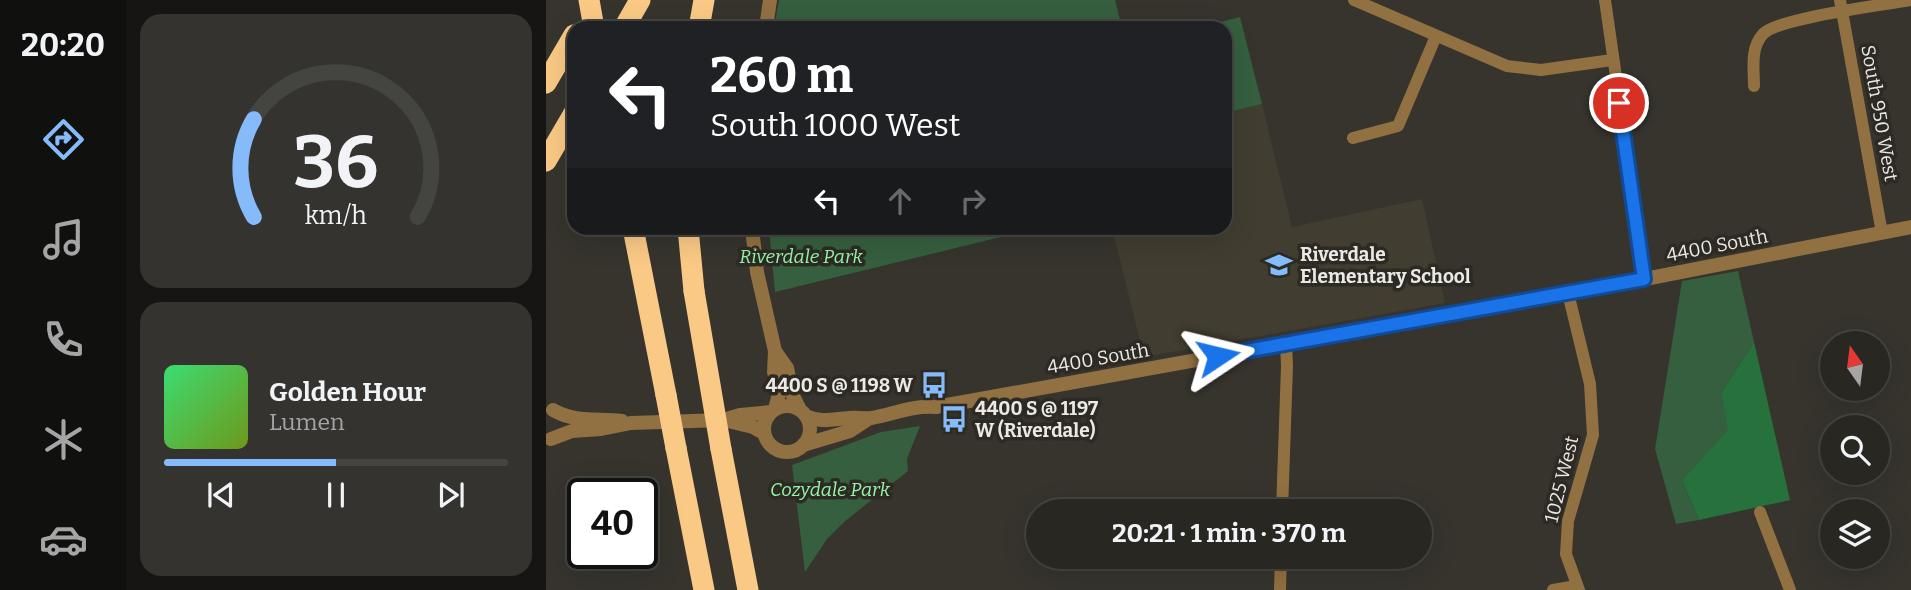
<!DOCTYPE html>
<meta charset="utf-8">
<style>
:root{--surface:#282722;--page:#34332f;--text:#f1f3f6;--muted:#a5a5a5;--line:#444440;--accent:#85bbfb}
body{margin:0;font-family:Bitter,serif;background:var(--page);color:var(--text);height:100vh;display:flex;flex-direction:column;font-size:26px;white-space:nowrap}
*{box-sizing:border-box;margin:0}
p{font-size:23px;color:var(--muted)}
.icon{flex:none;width:38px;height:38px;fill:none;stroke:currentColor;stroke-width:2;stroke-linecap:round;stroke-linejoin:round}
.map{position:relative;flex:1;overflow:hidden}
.drawer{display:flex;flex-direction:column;gap:14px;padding:14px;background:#161513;width:420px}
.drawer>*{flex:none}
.banner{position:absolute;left:21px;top:21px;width:665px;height:214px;border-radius:21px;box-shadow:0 7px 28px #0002,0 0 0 2px var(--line);background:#202124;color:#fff;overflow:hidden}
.needle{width:46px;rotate:346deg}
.buttons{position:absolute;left:1274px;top:331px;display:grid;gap:14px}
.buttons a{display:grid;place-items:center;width:70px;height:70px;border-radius:50%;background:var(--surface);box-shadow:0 7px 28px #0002,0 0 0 2px var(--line);font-size:35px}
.speed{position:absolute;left:21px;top:478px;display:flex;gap:14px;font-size:35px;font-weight:700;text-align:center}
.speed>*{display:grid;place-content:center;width:91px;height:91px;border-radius:50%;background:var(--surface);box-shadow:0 7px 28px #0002,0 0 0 2px var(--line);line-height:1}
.speed .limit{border:4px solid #111;border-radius:10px;background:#fff;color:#111}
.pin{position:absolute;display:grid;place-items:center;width:60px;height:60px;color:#fff;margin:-30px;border:4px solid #fff;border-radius:50%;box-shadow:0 2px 7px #0007}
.me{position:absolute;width:77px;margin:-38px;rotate:80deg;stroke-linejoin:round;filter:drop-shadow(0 0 5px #0008)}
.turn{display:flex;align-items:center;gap:24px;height:147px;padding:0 28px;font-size:32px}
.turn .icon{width:91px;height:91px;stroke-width:2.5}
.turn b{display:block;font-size:49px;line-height:60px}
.lanes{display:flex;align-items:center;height:66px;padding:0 28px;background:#0003;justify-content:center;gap:35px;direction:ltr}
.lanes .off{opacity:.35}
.drawer .card{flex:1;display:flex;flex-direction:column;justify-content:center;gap:10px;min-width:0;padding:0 24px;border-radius:21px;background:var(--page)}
.drawer .dial{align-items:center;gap:0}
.dial svg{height:182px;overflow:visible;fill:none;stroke:var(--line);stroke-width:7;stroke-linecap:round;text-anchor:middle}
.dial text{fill:var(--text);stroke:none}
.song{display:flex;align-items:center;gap:21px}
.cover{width:84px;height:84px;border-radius:10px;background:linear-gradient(135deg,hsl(140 70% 55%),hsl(80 70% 35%))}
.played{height:7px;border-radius:4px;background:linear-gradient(90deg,var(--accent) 50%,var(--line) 50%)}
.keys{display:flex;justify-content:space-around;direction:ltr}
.trip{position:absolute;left:480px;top:499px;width:406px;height:70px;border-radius:35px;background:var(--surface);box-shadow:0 7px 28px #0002,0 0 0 2px var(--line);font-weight:700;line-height:70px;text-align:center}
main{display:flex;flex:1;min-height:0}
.dock{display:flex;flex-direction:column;width:126px;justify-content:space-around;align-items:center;background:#10100e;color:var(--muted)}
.dock .icon{width:49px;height:49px}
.dock .selected{color:var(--accent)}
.dock b{font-size:32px;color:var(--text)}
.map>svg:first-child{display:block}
.built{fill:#413d30}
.green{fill:#355f3e}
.forest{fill:#27713c}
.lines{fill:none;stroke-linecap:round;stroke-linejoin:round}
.minor{stroke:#917041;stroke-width:12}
.tertiary{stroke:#917041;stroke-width:14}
.motorway{stroke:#fac985;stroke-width:21}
.motorway-bridge{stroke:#fac985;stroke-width:21}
.route-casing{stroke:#114b97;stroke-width:18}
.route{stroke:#1a73e8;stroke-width:12}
.labels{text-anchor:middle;stroke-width:7;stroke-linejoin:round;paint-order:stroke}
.street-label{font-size:19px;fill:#ebe9e5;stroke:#2c2a23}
.poi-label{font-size:19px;font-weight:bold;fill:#ebe9e5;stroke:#2c2a23;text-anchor:start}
.park-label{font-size:19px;font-style:italic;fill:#94f5a9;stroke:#2c2a23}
</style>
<main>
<nav class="dock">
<b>20:20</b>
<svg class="icon selected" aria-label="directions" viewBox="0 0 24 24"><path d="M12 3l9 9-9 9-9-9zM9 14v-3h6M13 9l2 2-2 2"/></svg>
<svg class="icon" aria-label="music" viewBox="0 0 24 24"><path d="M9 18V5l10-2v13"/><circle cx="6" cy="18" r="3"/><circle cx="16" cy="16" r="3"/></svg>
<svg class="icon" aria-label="phone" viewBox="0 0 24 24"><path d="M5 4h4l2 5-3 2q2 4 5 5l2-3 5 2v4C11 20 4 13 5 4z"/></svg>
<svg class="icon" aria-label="climate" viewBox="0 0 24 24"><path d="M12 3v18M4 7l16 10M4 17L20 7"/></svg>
<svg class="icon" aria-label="car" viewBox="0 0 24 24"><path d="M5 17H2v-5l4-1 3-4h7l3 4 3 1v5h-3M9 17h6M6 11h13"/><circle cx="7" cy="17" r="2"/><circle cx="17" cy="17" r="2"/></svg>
</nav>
<section class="drawer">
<div class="card dial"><svg viewBox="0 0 100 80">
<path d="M14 69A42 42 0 1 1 86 69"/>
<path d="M14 69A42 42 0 0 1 14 26" stroke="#85bbfb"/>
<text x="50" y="56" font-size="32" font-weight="700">36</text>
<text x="50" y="72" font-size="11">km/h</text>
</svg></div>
<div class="card">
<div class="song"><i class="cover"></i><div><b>Golden Hour</b><p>Lumen</p></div></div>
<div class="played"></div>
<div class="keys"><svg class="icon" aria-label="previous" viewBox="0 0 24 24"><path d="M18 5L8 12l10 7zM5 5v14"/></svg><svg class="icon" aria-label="pause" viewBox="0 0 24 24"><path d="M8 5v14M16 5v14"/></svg><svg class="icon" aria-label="next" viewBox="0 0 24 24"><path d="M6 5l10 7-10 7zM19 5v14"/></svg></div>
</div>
</section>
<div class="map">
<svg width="1365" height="590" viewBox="0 0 1365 590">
<rect width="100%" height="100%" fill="#36342d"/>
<path class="built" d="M716,104l30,123 130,-28 23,104 -301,54 -32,-129h113v-115z"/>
<path class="green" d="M233,0h336l7,28h-348z
M694,17l22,87 -37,9v-85h-28z
M223,228h269l-263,64z
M1192,271l16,71 -33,51 8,37 -47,50 17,40 -23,4 -21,-75 27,-168z
M374,426l-13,33 1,12 -64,51 -17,17 -22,33 -13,-107 89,-33z"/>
<path class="forest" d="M1208,342l36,158 -91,20 -17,-40 46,-50 -7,-37z"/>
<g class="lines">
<path class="minor" d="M808,0l153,66 34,4 71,-10
M1059,0l40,279
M1294,0l42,233
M1208,86c0,-17 -4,-38 9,-52 14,-16 122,-29 148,-34
M807,138l45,-12 38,-90
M1022,293l22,91 3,51 -25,86 -2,33 13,36
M736,511l5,-145 -1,-22
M1214,512l30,78
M734,590l1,-34
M1007,590l23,-4"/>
<path class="tertiary" d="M220,28l4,-28
M206,228l5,44 18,79 -1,21 6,18 -5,19
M229,351l12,17 6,28 7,14
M218 429a23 23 0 1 1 46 0a23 23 0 1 1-46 0Z
M7,410c22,13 45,8 69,11
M260,416c15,7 27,3 43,2 7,-1 15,1 22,0 23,-4 42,-13 65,-11l709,-128 266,-52
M182,421l25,6 11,6
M5,439l21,-8 29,-2 30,-6 92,-3 17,-5 31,-3
M257,445l47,-14 20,-13"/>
<path class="motorway" d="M78,28l16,-28
M153,28l5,-28
M0,83l28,-48
M0,161l28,-48
M87,228l33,167
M142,228l6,63
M130,448l28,142
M175,449l27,141"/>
<path class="motorway-bridge" d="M43,0l5,28
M148,291l27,158
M120,395l10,53"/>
</g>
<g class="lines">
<defs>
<path id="route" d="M672,356l426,-77 -25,-176"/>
</defs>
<use href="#route" class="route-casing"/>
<use href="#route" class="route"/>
</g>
<defs>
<symbol id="school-bare" viewBox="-9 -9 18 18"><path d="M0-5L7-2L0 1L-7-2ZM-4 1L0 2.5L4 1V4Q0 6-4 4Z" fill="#85bbfb" stroke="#2c2a23" stroke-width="2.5" paint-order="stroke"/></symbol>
<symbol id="bus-bare" viewBox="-9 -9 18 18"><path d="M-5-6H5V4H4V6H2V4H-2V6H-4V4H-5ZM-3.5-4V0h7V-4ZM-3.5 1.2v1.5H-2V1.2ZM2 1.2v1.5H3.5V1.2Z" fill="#85bbfb" stroke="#2c2a23" stroke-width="2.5" paint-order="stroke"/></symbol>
</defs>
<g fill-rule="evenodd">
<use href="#school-bare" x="714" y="246" width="38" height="38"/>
<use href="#bus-bare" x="369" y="366" width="38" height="38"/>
<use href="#bus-bare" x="389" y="400" width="38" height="38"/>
</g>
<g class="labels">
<g class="street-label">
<text transform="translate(1334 113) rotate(80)" y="7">South 950 West</text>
<text transform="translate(1171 245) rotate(-11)" y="7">4400 South</text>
<text transform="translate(552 358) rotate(-10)" y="7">4400 South</text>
<text transform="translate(1015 479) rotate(-76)" y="7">1025 West</text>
</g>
<g class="poi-label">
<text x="754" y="261">Riverdale<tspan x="754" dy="22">Elementary School</tspan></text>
<text x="367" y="392" text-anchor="end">4400 S @ 1198 W</text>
<text x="429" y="415">4400 S @ 1197<tspan x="429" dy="22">W (Riverdale)</tspan></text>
</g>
<g class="park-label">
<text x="255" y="263">Riverdale Park</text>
<text x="284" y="496">Cozydale Park</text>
</g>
</g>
</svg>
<div class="buttons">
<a><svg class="needle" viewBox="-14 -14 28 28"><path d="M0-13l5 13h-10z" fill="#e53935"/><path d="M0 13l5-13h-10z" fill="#a5a5a5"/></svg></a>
<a><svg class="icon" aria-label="search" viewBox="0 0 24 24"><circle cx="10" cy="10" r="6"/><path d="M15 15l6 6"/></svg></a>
<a><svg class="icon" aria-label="layers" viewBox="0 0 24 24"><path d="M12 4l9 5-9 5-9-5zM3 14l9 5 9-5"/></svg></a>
</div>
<div class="speed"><div class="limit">40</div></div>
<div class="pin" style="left:1073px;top:103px;background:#d93025"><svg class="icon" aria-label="arrive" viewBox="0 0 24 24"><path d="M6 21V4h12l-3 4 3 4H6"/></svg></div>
<svg class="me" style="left:672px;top:356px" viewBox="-20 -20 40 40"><path d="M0-17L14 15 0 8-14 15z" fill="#1a73e8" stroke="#fff" stroke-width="4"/></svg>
<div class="trip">20:21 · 1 min · 370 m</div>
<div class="banner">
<div class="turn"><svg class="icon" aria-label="left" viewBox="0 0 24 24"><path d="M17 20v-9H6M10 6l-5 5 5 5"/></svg><div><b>260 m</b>South 1000 West</div></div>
<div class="lanes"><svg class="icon" aria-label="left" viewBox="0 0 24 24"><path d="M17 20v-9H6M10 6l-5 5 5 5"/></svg><svg class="icon off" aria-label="ahead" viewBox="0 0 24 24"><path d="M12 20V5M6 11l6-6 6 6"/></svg><svg class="icon off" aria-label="right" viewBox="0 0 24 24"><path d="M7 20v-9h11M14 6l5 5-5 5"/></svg></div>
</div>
</div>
</main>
